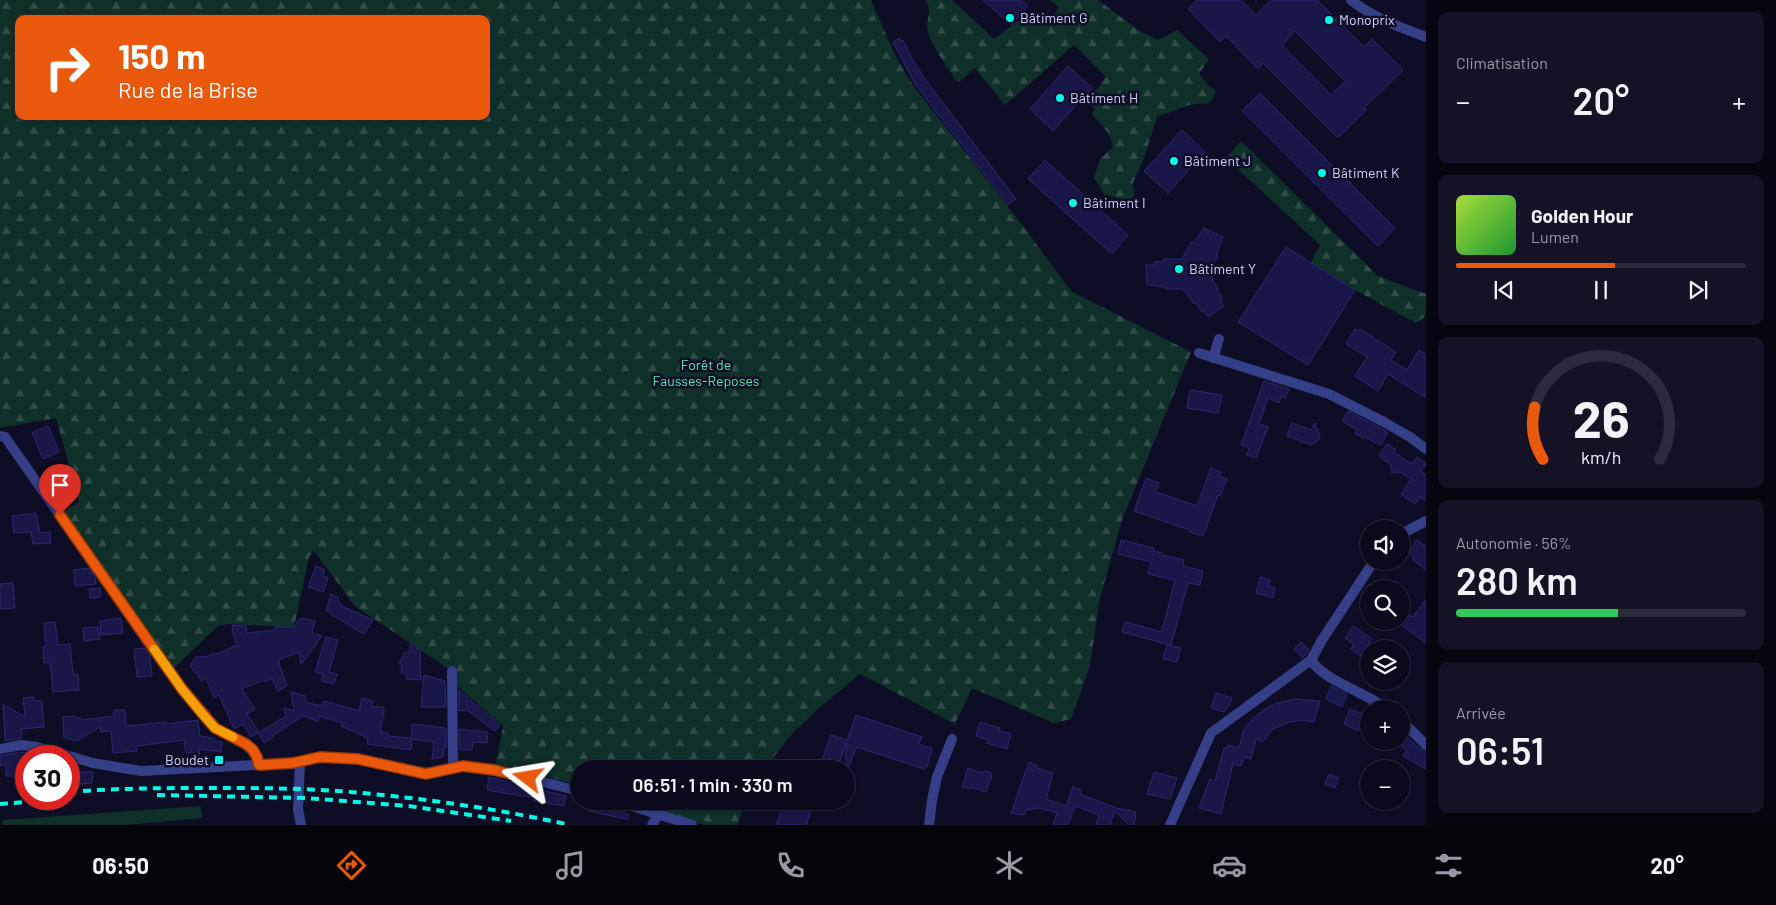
<!DOCTYPE html>
<html lang="fr">
<meta charset="utf-8">
<style>
:root{--surface:#0a0a1c;--page:#131325;--text:#f1f3f6;--muted:#999aa3;--line:#2a2b3b;--accent:#ea580c}
body{margin:0;font-family:Barlow,sans-serif;background:var(--page);color:var(--text);height:100vh;display:flex;flex-direction:column;font-size:19px;white-space:nowrap}
*{box-sizing:border-box;margin:0}
p{font-size:16px;color:var(--muted)}
.icon{flex:none;width:28px;height:28px;fill:none;stroke:currentColor;stroke-width:2;stroke-linecap:round;stroke-linejoin:round}
.map{position:relative;flex:1;overflow:hidden}
.side{display:flex;flex-direction:column;gap:12px;padding:12px;background:#06060f;width:350px}
.side>*{flex:none}
.banner{position:absolute;left:15px;top:15px;width:475px;height:105px;border-radius:10px;box-shadow:0 1px 4px #0004,0 0 0 1px var(--line);background:#ea580c;color:#fff;overflow:hidden}
.fabs{position:absolute;left:1360px;top:520px;display:grid;gap:10px}
.fabs a{display:grid;place-items:center;width:50px;height:50px;border-radius:50%;background:var(--surface);box-shadow:0 1px 4px #0004,0 0 0 1px var(--line);font-size:25px}
.speed{position:absolute;left:15px;top:745px;display:flex;gap:10px;font-size:25px;font-weight:700;text-align:center}
.speed>*{display:grid;place-content:center;width:65px;height:65px;border-radius:50%;background:var(--surface);box-shadow:0 1px 4px #0004,0 0 0 1px var(--line);line-height:1}
.speed .limit{border:8px solid #d22;background:#fff;color:#111}
.pin{position:absolute;display:grid;place-items:center;width:42px;height:42px;color:#fff;margin:-51px -21px;border-radius:50% 50% 50% 0;rotate:-45deg;box-shadow:0 0 5px #0007}
.pin .icon{rotate:45deg}
.me{position:absolute;width:55px;margin:-28px;rotate:284deg;stroke-linejoin:round;filter:drop-shadow(0 0 4px #0008)}
.turn{display:flex;align-items:center;gap:18px;height:105px;padding:0 20px;font-size:22px}
.turn .icon{width:65px;height:65px;stroke-width:2.5}
.turn b{display:block;font-size:35px;line-height:42px}
.big{font-size:38px;font-weight:600;line-height:1.1}
.side .widget{flex:1;display:flex;flex-direction:column;justify-content:center;gap:8px;min-width:0;padding:0 18px;border-radius:10px;background:var(--page)}
.side .dial{align-items:center;gap:0}
.dial svg{height:130px;overflow:visible;fill:none;stroke:var(--line);stroke-width:7;stroke-linecap:round;text-anchor:middle}
.dial text{fill:var(--text);stroke:none}
.song{display:flex;align-items:center;gap:15px}
.cover{width:60px;height:60px;border-radius:8px;background:linear-gradient(135deg,hsl(80 70% 55%),hsl(130 70% 35%))}
.played{height:5px;border-radius:2px;background:linear-gradient(90deg,var(--accent) 55%,var(--line) 55%)}
.keys{display:flex;justify-content:space-around;direction:ltr}
.heat{display:flex;justify-content:space-between;align-items:center;font-size:28px;direction:ltr}
.charge{height:8px;border-radius:4px;background:linear-gradient(90deg,#34c759 56%,var(--line) 0)}
.trip{position:absolute;left:570px;top:760px;width:285px;height:50px;border-radius:25px;background:var(--surface);box-shadow:0 1px 4px #0004,0 0 0 1px var(--line);font-weight:600;line-height:50px;text-align:center}
.tab-bar{display:flex;height:80px;justify-content:space-around;align-items:center;background:#04040b;color:var(--muted)}
.tab-bar .icon{width:35px;height:35px}
.tab-bar .active{color:var(--accent)}
.tab-bar b{font-size:22px;color:var(--text)}
main{display:flex;flex:1;min-height:0}
.map>svg:first-child{display:block}
.forest{fill:url(#forest-firs);fill-rule:evenodd}
.garden{fill:#0f2f29}
.building{fill:#191747;stroke:#2a2875;fill-rule:evenodd}
.lines{fill:none;stroke-linecap:round;stroke-linejoin:round}
.street{stroke:#343f87;stroke-width:10}
.rail{stroke:#00fbeb;stroke-width:4;stroke-dasharray:8 6;stroke-linecap:butt}
.route-casing{stroke:#983908;stroke-width:12}
.route{stroke:#ea580c;stroke-width:9}
.slow{stroke:#f59e0b;stroke-width:9}
.poi-dot{fill:#00fbeb;stroke:#0d0d25;stroke-width:2}
.labels{text-anchor:middle;stroke-width:5;stroke-linejoin:round;paint-order:stroke}
.poi-label{font-size:14px;fill:#d0d3ff;stroke:#0d0d25;text-anchor:start}
.park-label{font-size:14px;fill:#54e8aa;stroke:#0d0d25}
</style>
<main>
<div class="map">
<svg width="1426" height="825" viewBox="0 0 1426 825">
<defs>
<pattern id="forest-firs" width="22" height="20" patternUnits="userSpaceOnUse" patternTransform="scale(1.25)"><rect width="22" height="20" fill="#0f2f29"/><path d="M5 1l3.5 6h-7zM16 11l3.5 6h-7z" fill="#314c49"/></pattern>
</defs>
<rect width="100%" height="100%" fill="#0d0d25"/>
<path class="forest" d="M0,0h871l25,57 16,27 108,138 51,69 120,61 -69,168 -22,78 -10,68 -19,53 -17,4 -82,-35 -17,36 -95,-50 -42,35 -26,25 -28,35h-185v16l-83,-21 7,-38 -49,-43 -2,-12 -97,-65 -41,-55 -5,6 -15,70 -65,-3 -11,2 -44,42 -115,-154 20,-12 -23,-84 -56,10zM19,19h467v97h-467z
M925,0h27l42,39 32,-24h28l5,-8 -10,-7h49l42,31 18,9 19,-10 32,29 -10,15 9,11 8,6 -2,6 -5,6 -20,2 -32,12 -13,41 -11,25 1,12 -5,7 -25,-8 -10,-16 6,-19 13,-12 -4,-13 -17,-20 3,-5 -7,-7 18,-25 -32,-32 -69,60 -30,-37 -17,15c-8,-12 -31,-43 -31,-56 0,-12 6,-14 -2,-27z
M1241,141l137,135 48,18v22l-10,7 -61,-33 -44,-28 9,-17 -94,-87z
M629,801h117l-9,24h-33z"/>
<path class="garden" d="M201,806l1,12 -75,7h-124l-1,-5z"/>
<path class="building" d="M983,0h38l7,6 -17,19z
M1197,0h44l15,15 15,-15h46l47,47 8,-8 31,31 -39,38 2,2 -28,28 -75,-75 -5,6 -32,-33 -6,6 -32,-33zM1295,31l50,50 -14,14 -49,-50z
M900,38l1,3 2,-1 7,15 14,23 92,121 -8,6 -93,-121 -22,-42z
M1068,66l24,22 -39,43 -23,-22z
M1260,93l135,135 -17,18 -136,-135z
M1182,130l23,22 -37,41 -24,-22z
M1045,160l83,75 -16,19 -84,-75z
M1204,228l19,9 -7,18 2,1 -9,17 9,16 -1,1 5,8 -2,1 4,7 -16,11 -5,-7 -2,1 -5,-8 -2,1 -11,-15h-17l-1,-2 -18,-2 -1,-20h8l1,-3h9v-3h18l9,-17 2,1z
M1286,247l69,43 -47,75 -70,-43z
M1355,329l3,3 2,-3 36,23 -5,8 16,10 12,-20 7,5v43l-38,-24 -10,17 -23,-15 12,-19 -21,-13z
M1264,381l25,8 -4,9 -4,-2 -2,7 -11,-5 -9,26 9,3 -12,31 -9,-3 2,-7 -8,-3z
M1190,390l32,5 -4,18 -31,-5z
M1348,411l40,21 -7,13 -17,-8v1l-9,-4 2,-4 -15,-9z
M1292,423l19,7 4,-7 5,14 -2,4 -7,4 -24,-9z
M48,426l11,26 -16,7 -11,-26z
M1387,444l8,5 -1,3 17,12 6,-7 9,7 -5,7 5,4v26l-6,-4 -5,7 -14,-10 10,-15 -11,-7 -8,1 -1,-8 -12,-9z
M1211,468l10,4 -2,4 8,3 -7,17 -2,-1 -15,41 -13,-4v-2l-56,-19 12,-33 13,5 -3,9 41,14z
M36,513l4,20 10,-1 1,11 -18,1 -2,-12 -17,1 -2,-17z
M1121,540l33,8v3l8,2v2l22,5 -1,6 20,5 -3,14 -12,-2 -17,62 -49,-13 3,-10 37,10 13,-52 -27,-6 3,-12 -33,-8z
M1417,540l9,7v23l-13,-10v-4l-5,-4z
M316,566l9,4 -2,6 5,2 -5,14 -15,-5z
M89,568l6,10 1,6 -21,2 -1,-16z
M1260,577l10,3 -2,6 7,2 -2,10 -17,-5z
M13,583l2,25 -15,1v-25z
M100,588l1,9 -11,1 -1,-9z
M331,594l7,4 1,5 5,4 29,13 -9,14 -38,-23z
M1426,599v44l-26,-19 7,-11 6,4z
M121,618l2,15 -22,2 -1,-14z
M302,618l13,3 -3,12 10,3 -21,29 -2,-13 -21,8 9,26 -9,5 -6,-13 -7,4 -1,-2 -22,9 13,20 -8,5 12,18 -8,5 -8,-13 -9,5 -15,-34 -5,3 -8,-20 -5,3 -5,-9 -1,1 -4,-7 1,-4 4,-5h10l8,-4 1,2 22,-10 -4,-11 -1,-9 14,1 1,7 28,-3v-3h20l2,-5z
M55,622l3,23 12,-1 3,31 5,-1 1,16 -26,2 -3,-30 -6,1 -1,-16 3,-1 -2,-23z
M1353,626l19,13 -12,17 -9,-7 3,-5 -9,-6z
M98,627l2,12 -16,2 -1,-13z
M326,637l12,3 -9,32 8,2 -3,10 -13,-3 2,-7 -8,-2z
M1301,642l8,8 -7,8 -8,-9z
M410,644l10,6 1,30 -15,-1 1,-5 -6,-1 1,-9h-3l6,-12h5z
M1167,645l14,3 -4,14 -14,-3z
M145,648l5,7 2,21 -15,1 -3,-28z
M424,675l21,6 1,26h-25z
M1331,686l16,8 -5,13 -16,-8z
M459,690l41,35 -5,6 -28,-21 -8,1z
M291,692l15,4 -1,6 17,4 2,-5 35,10 3,-13 11,3 -2,6h13v5l-4,19 8,2v3l23,2 1,-14 34,4v19h-2l-1,10 -11,2 2,-17 -22,-3 -1,11 -44,-6 1,-6 -27,-12 1,-3 -23,-7 -1,5 -15,-5 -31,20 1,1 -9,6 -6,-10 28,-17 -2,-8 10,3z
M1216,693l16,5 -2,6 -6,8 -13,-4z
M34,697v4h8l2,26 -23,2 1,9 -17,3 -2,-37 22,13 -2,-19z
M1296,699l24,2 -6,21 -12,-2 -13,2 -16,7 -11,13 -6,-3 -5,20 -7,-2 -3,9 -8,-3 -12,51 -22,-6 11,-29 5,2 9,-33h3l1,-3 11,3 5,-19 8,-9 11,-10 13,-7z
M1350,709l15,6 -7,16 -14,-7z
M114,710h11l1,16 40,-4v2l32,-4 2,16 13,2 2,3 7,1 -1,10 -22,-3 1,10 -8,-7 -6,1 -2,-13 -48,6 1,5 -24,2 -2,-22 -10,1 -1,-5 -24,14 -12,-4 -1,-20 12,-1v2h6v2l33,-4z
M856,715l66,22 -3,7 13,5 -5,18 -2,-1 -1,3 -67,-22 -11,25v-29l-9,26h-18l12,-34 16,5z
M980,722l20,6 -1,3 12,3 -4,15 -20,-6 1,-3 -12,-4z
M459,729l29,3 -1,11 -14,-1 -1,8h-12z
M1401,733l21,17 4,2v17l-23,-13 4,-6 -6,-4z
M21,752l5,1v23h-20v-11h-6v-9z
M1029,762l9,4 -1,2 16,5 -7,26 20,7 7,-19 8,3 -1,4 36,14 20,4 -2,13h-5l-14,-14 -5,14h-14l3,-10 -24,-9 -7,19h-15l4,-12 -18,-5 -13,2 -2,5 -13,-2z
M69,763l10,3v6h14l-1,11 -14,1 -1,-5 -8,1z
M968,768l13,5 4,-2 5,1 2,4 -6,16 -15,-5v2l-9,-2z
M1154,772l23,6 -7,21 -23,-5z
M1329,774l10,4 -4,10 -10,-4z
M489,777l77,19 -2,10 -31,-5 1,-3 -47,-8z
M785,801h29l-8,24h-30z
M590,802l10,1 29,12 -2,4 -39,-8z"/>
<g class="lines">
<path class="street" d="M1351,0c22,18 49,27 75,37
M1199,353l130,41 55,28 26,15 16,12
M1213,358l6,-19
M0,436l5,1 177,252c10,12 20,29 34,39 16,12 38,14 43,37
M1401,534l25,-13
M1311,660c13,21 56,33 76,49
M452,671l1,97
M1401,720l25,25
M0,749l21,-4 16,2 31,9
M69,756l24,7 48,8 152,-8 27,-6 38,2 68,14 37,-7 31,4 85,21
M300,762l-2,47 3,16
M616,801l76,24
M652,825l6,-10
M929,825l3,-25 5,-23 15,-38
M1170,825l41,-92 100,-73 11,-20 52,-79"/>
<path class="rail" d="M69,792c48,-4 95,-4 144,-4 41,0 83,0 125,3 77,6 156,17 232,34
M157,795l149,3 103,8 102,15
M0,804l64,-5"/>
</g>
<g class="lines">
<defs>
<path id="route" d="M60,515l122,174 33,39 31,16 7,6 4,7 2,8 34,-2 27,-6 38,2 68,15 37,-8 31,4 34,8"/>
</defs>
<use href="#route" class="route-casing"/>
<use href="#route" class="route"/>
<path class="slow" d="M154,649l28,40 22,27 11,12 18,9"/>
</g>
<g class="poi-dot">
<circle cx="1010" cy="18" r="5"/>
<circle cx="1329" cy="20" r="5"/>
<circle cx="1060" cy="98" r="5"/>
<circle cx="1174" cy="161" r="5"/>
<circle cx="1322" cy="173" r="5"/>
<circle cx="1073" cy="203" r="5"/>
<circle cx="1179" cy="269" r="5"/>
<rect x="214" y="755" width="10" height="10" rx="2.5"/>
</g>
<g class="labels">
<g class="poi-label">
<text x="1020" y="23">Bâtiment G</text>
<text x="1339" y="25">Monoprix</text>
<text x="1070" y="103">Bâtiment H</text>
<text x="1184" y="166">Bâtiment J</text>
<text x="1332" y="178">Bâtiment K</text>
<text x="1083" y="208">Bâtiment I</text>
<text x="1189" y="274">Bâtiment Y</text>
<text x="209" y="765" text-anchor="end">Boudet</text>
</g>
<g class="park-label">
<text x="706" y="370">Forêt de<tspan x="706" dy="16">Fausses-Reposes</tspan></text>
</g>
</g>
</svg>
<div class="fabs">
<a><svg class="icon" aria-label="sound" viewBox="0 0 24 24"><path d="M4 9h4l5-4v14l-5-4H4zM17 9q2 3 0 6"/></svg></a>
<a><svg class="icon" aria-label="search" viewBox="0 0 24 24"><circle cx="10" cy="10" r="6"/><path d="M15 15l6 6"/></svg></a>
<a><svg class="icon" aria-label="layers" viewBox="0 0 24 24"><path d="M12 4l9 5-9 5-9-5zM3 14l9 5 9-5"/></svg></a>
<a>+</a>
<a>−</a>
</div>
<div class="speed"><div class="limit">30</div></div>
<div class="pin" style="left:60px;top:515px;background:#d93025"><svg class="icon" aria-label="arrive" viewBox="0 0 24 24"><path d="M6 21V4h12l-3 4 3 4H6"/></svg></div>
<svg class="me" style="left:528px;top:778px" viewBox="-20 -20 40 40"><path d="M0-17L14 15 0 8-14 15z" fill="#ea580c" stroke="#fff" stroke-width="4"/></svg>
<div class="trip">06:51 · 1 min · 330 m</div>
<div class="banner">
<div class="turn"><svg class="icon" aria-label="right" viewBox="0 0 24 24"><path d="M7 20v-9h11M14 6l5 5-5 5"/></svg><div><b>150 m</b>Rue de la Brise</div></div>
</div>
</div>
<section class="side">
<div class="widget"><p>Climatisation</p>
<div class="heat"><a>−</a><b class="big">20°</b><a>+</a></div>
</div>
<div class="widget">
<div class="song"><i class="cover"></i><div><b>Golden Hour</b><p>Lumen</p></div></div>
<div class="played"></div>
<div class="keys"><svg class="icon" aria-label="previous" viewBox="0 0 24 24"><path d="M18 5L8 12l10 7zM5 5v14"/></svg><svg class="icon" aria-label="pause" viewBox="0 0 24 24"><path d="M8 5v14M16 5v14"/></svg><svg class="icon" aria-label="next" viewBox="0 0 24 24"><path d="M6 5l10 7-10 7zM19 5v14"/></svg></div>
</div>
<div class="widget dial"><svg viewBox="0 0 100 80">
<path d="M14 69A42 42 0 1 1 86 69"/>
<path d="M14 69A42 42 0 0 1 9 37" stroke="#ea580c"/>
<text x="50" y="56" font-size="32" font-weight="700">26</text>
<text x="50" y="72" font-size="11">km/h</text>
</svg></div>
<div class="widget"><p>Autonomie · 56%</p><b class="big">280 km</b><div class="charge"></div></div>
<div class="widget"><p>Arrivée</p><b class="big">06:51</b></div>
</section>
</main>
<nav class="tab-bar">
<b>06:50</b>
<svg class="icon active" aria-label="directions" viewBox="0 0 24 24"><path d="M12 3l9 9-9 9-9-9zM9 14v-3h6M13 9l2 2-2 2"/></svg>
<svg class="icon" aria-label="music" viewBox="0 0 24 24"><path d="M9 18V5l10-2v13"/><circle cx="6" cy="18" r="3"/><circle cx="16" cy="16" r="3"/></svg>
<svg class="icon" aria-label="phone" viewBox="0 0 24 24"><path d="M5 4h4l2 5-3 2q2 4 5 5l2-3 5 2v4C11 20 4 13 5 4z"/></svg>
<svg class="icon" aria-label="climate" viewBox="0 0 24 24"><path d="M12 3v18M4 7l16 10M4 17L20 7"/></svg>
<svg class="icon" aria-label="car" viewBox="0 0 24 24"><path d="M5 17H2v-5l4-1 3-4h7l3 4 3 1v5h-3M9 17h6M6 11h13"/><circle cx="7" cy="17" r="2"/><circle cx="17" cy="17" r="2"/></svg>
<svg class="icon" aria-label="filters" viewBox="0 0 24 24"><path d="M4 7h16M4 17h16"/><circle cx="9" cy="7" r="2"/><circle cx="15" cy="17" r="2"/></svg>
<b>20°</b>
</nav>
